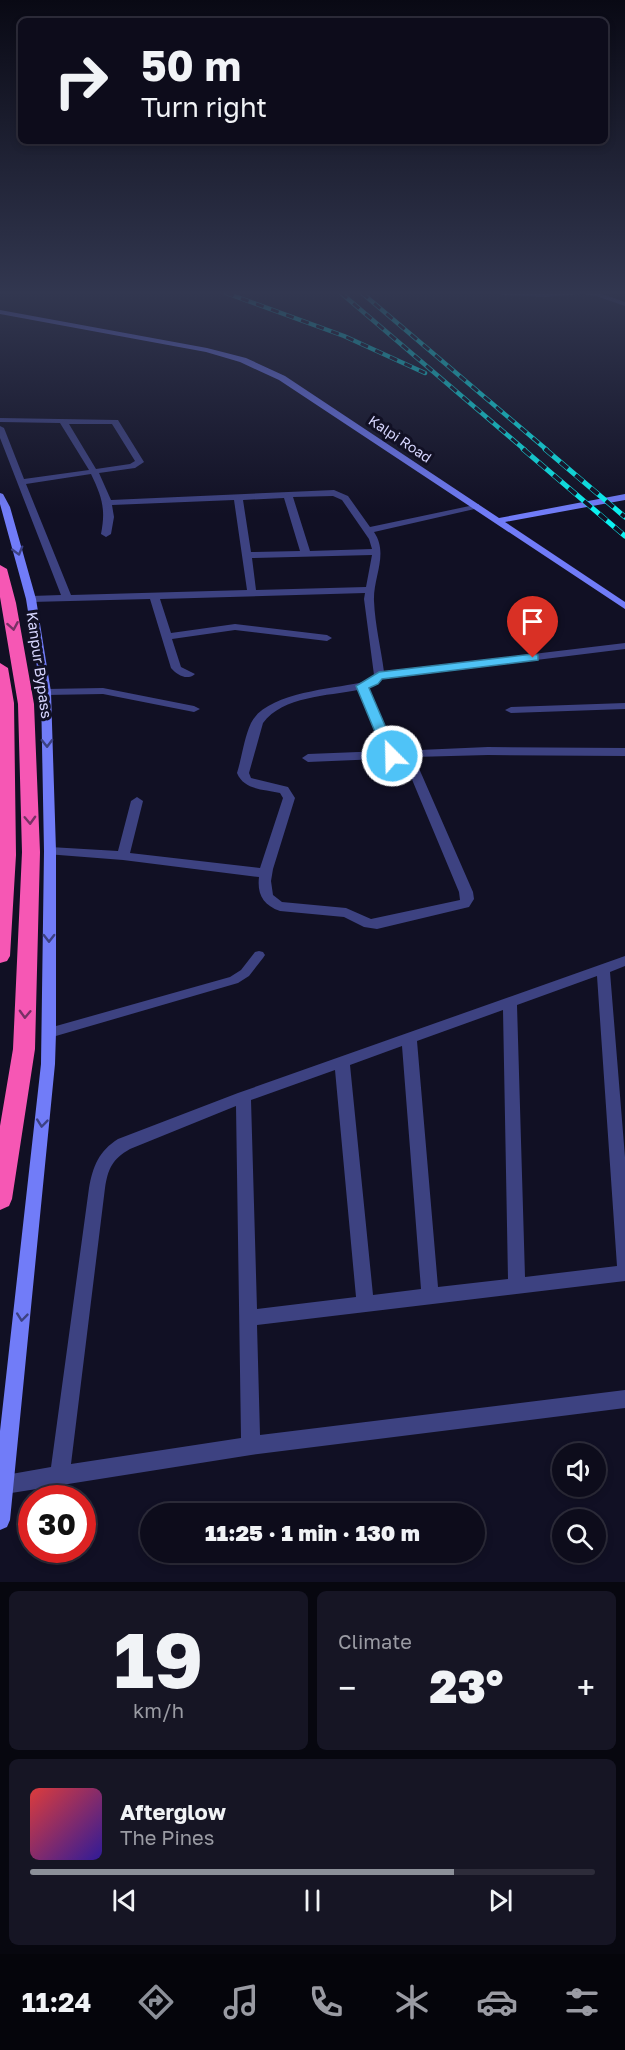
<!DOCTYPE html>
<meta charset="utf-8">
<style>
:root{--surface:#0d0c1b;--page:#161524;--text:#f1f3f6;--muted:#9a9ba3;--line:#2d2c3a;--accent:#8c9099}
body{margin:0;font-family:"Golos Text",sans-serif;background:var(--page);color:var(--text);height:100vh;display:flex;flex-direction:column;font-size:22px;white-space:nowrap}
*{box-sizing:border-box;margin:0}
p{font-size:20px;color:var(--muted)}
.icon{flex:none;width:33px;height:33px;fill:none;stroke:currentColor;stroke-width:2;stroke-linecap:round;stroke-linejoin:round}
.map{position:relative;height:1582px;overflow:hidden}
.sheet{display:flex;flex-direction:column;gap:9px;padding:9px;background:#07070f;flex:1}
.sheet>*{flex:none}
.hud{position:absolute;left:18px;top:18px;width:590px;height:126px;border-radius:9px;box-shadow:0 3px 9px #0003,0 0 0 2px var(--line);background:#0d0c1b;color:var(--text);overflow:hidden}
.buttons{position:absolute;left:552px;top:1443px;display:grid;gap:12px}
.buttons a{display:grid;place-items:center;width:54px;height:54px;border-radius:50%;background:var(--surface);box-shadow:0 3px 9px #0003,0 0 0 2px var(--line);font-size:30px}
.speed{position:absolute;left:18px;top:1485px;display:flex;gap:12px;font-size:30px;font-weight:700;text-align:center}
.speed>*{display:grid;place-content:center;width:78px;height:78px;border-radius:50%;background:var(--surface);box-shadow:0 3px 9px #0003,0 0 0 2px var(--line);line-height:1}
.speed .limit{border:9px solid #d22;background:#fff;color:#111}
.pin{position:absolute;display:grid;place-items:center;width:51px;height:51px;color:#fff;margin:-62px -26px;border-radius:50% 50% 50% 0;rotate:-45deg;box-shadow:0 0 6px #0007}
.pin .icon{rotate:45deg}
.me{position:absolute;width:66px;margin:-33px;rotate:337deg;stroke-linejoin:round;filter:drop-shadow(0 0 4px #0008)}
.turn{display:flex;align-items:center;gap:21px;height:126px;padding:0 24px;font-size:27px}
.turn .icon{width:78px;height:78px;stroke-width:2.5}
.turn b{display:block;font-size:42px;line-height:51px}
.big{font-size:45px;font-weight:800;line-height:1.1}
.sheet .widget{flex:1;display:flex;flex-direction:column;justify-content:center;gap:9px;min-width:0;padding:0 21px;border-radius:9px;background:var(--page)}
.sheet .dial{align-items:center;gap:0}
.dial b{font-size:78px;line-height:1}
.song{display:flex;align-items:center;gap:18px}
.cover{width:72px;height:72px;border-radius:9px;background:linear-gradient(135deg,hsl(0 70% 55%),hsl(250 70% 35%))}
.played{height:6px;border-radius:3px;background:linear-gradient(90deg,var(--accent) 75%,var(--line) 75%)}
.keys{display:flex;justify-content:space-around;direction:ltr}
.heat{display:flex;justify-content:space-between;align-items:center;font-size:33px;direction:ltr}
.sheet .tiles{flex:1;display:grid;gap:9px;grid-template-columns:1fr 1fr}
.widget:last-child{grid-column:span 2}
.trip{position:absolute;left:140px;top:1503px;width:345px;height:60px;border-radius:30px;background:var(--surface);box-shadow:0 3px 9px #0003,0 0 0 2px var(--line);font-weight:800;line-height:60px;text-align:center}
.tab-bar{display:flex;height:96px;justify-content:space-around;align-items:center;background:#05050b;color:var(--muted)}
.tab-bar .icon{width:42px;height:42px}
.tab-bar .active{color:var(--accent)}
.tab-bar b{font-size:27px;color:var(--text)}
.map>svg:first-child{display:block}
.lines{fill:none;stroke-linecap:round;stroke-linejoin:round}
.lane{fill:#3d4281;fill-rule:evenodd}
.street{fill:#3d4281;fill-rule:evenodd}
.secondary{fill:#717cf8;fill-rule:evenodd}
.highway{fill:#f657b4;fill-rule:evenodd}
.rail-far1-casing{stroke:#0cf2f1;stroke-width:4.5}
.rail-casing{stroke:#0cf2f1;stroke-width:5}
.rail-far1{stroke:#111024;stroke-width:3;stroke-dasharray:8;stroke-linecap:butt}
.rail{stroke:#111024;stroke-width:4;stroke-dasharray:10;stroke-linecap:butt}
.oneway{stroke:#3c4183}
.oneway2{stroke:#783065}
.route{fill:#4fc3f7;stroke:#337fa1;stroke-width:1.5}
.labels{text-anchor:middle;stroke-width:6;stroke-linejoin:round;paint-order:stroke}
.far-street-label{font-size:14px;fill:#d6d5fd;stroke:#111024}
.street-label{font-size:15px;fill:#d6d5fd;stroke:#111024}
</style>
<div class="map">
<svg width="625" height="1582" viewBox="0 0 625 1582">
<rect width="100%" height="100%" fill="#111024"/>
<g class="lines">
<path class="lane" d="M499,293h100l26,9v4l-29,-10 -14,-2 -37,3 -43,-2z
M259,951l4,1 2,3 -2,3 -14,18 -11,7 -189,55 -5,-2 -1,-3 1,-3 5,-2 181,-51 11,-7 14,-18z"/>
<path class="street" d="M0,418l118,2 26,42 -9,6 -36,5 12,27 223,-10 14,6 22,31 109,-23v4l-105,24c15,22 -1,45 0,69 1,24 7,48 10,71l241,-29v6l-243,30 -5,5 -9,3 28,64 92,-4 137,1v8l-137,-1 -74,2 59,135 1,7 -5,8 -92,22 -13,-2 -20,-10 -64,-6c-17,-6 -23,-17 -21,-34l-136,-17 -77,-6 -2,-3 2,-3 4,-1 68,4 13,-50 6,-4 6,4 -13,52 130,15 23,-70 -3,-5c-17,-4 -36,-3 -43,-20 5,-16 7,-35 14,-50 15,-30 79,-34 108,-40l10,-3 5,-5 -10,-76 1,-6 -205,6 11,34 64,-9 92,11 5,3 -5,3 -92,-11 -63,9 9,28 14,7c-8,7 -18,1 -24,-6l-21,-69 -119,3 -5,-3 5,-3 30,-1 -61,-157v-12l4,2 20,51 65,-9 -29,-47 -60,-1zM69,424h43l23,37 -5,3 -34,5zM91,474c11,23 15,35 10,60l5,3 5,-3 3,-17 -2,-12 122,-5 13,90 -176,5 -45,-111zM333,496l9,4 27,39 3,10 -62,2 -17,-54zM284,498l16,53 -49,1 -8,-52zM372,555l-6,32 -110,3 -4,-32zM358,690l26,61 -76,3 -6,4 6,4 95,-4 56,134 1,8 -89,19 -25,-11 -64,-6 -9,-7 -2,-14 2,-12 22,-71 -7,-11 -37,-9 -2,-5 14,-50c20,-27 65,-27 95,-33z
M103,688l91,18 6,3 -6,3 -91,-18 -57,1 -5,-3 5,-3z
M625,703v6l-114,4 -6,-3 6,-3z
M625,956v10l-15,6 15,185v124l-368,44 3,110 365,-45v18l-374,47 -246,39 -5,-2v-16l51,-9 38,-279c4,-22 10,-37 29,-49l120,-46zM597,976l20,290 -92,11 -8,-272zM503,1010l5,269 -70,8 -21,-246zM402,1046l19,243 -48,6 -23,-230zM335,1070l21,227 -99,12 -6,-209zM236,1106l5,332 -170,26 34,-276c3,-19 7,-29 25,-39z"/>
<path class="secondary" d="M0,310l207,38 39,10 39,18 214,142 126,-24v6l-120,22 120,80v7l-346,-229 -39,-18 -34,-10 -206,-38z
M0,493l3,1 7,13 26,92 15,93 5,159v182l-1,31 -45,456 -3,7 -7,3v-99l41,-367 3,-213 -3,-159 -15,-93 -26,-95z"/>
<path class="highway" d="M0,565l7,4 9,34 18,101 6,148 -5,197 -23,150 -3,7 -9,4v-84l13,-77 9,-197 -4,-148 -18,-107z
M0,663l8,5 6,35 2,152 -6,101 -3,5 -7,2z"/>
<defs>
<path id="rail-far1" d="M226,293l118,43 81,37
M341,293l184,157
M362,293l185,157"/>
<path id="rail" d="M523,449l102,87
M545,449l80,68"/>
</defs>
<use href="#rail-far1" class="rail-far1-casing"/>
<use href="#rail" class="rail-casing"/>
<use href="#rail-far1" class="rail-far1"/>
<use href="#rail" class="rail"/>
</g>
<defs><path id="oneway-chevron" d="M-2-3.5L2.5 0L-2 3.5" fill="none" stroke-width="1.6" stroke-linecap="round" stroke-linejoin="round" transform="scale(1.5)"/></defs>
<g class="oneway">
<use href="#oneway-chevron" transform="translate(18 551) rotate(74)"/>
<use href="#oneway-chevron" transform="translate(47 743) rotate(89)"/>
<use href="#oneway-chevron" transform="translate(49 938) rotate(90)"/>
<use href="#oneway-chevron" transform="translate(42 1123) rotate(96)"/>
<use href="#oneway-chevron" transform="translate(22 1317) rotate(96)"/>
</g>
<g class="oneway2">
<use href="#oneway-chevron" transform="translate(13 626) rotate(80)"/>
<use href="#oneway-chevron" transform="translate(30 820) rotate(88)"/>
<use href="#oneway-chevron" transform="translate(25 1014) rotate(92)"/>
</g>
<linearGradient id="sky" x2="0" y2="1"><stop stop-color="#090914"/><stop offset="0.57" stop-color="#323750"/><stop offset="1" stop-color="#323750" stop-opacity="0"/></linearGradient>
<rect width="625" height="514" fill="url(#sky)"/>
<path class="route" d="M533,654l5,1v5l-156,19 -4,5 -9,4 29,68 -6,4 -7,-4 -29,-70 23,-14z"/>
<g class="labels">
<g class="far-street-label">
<text transform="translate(400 439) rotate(34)" y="5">Kalpi Road</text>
</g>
<g class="street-label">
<text transform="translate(39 665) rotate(82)" y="5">Kanpur Bypass</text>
</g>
</g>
</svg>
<div class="buttons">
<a><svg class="icon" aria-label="sound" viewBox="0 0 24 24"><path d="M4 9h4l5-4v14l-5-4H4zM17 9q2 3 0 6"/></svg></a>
<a><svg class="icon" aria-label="search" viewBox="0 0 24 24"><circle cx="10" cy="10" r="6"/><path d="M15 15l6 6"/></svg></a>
</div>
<div class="speed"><div class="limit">30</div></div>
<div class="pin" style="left:533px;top:658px;background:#d93025"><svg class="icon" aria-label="arrive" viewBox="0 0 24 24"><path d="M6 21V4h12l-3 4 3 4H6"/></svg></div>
<svg class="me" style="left:392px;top:756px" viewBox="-20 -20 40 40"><circle r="17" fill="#4fc3f7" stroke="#fff" stroke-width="3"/><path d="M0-11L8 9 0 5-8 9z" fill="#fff"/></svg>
<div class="trip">11:25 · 1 min · 130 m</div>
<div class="hud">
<div class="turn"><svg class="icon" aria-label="right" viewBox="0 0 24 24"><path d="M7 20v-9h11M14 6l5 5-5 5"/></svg><div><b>50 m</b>Turn right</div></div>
</div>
</div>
<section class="sheet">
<div class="tiles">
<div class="widget dial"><b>19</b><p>km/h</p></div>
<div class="widget"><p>Climate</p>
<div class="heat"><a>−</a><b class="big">23°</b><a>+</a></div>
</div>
<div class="widget">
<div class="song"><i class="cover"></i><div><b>Afterglow</b><p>The Pines</p></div></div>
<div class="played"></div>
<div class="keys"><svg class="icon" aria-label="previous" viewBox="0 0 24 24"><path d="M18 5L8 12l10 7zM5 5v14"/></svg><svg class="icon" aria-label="pause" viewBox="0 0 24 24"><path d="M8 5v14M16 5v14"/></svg><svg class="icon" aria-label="next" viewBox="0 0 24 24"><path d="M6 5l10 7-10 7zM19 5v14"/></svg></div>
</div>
</div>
</section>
<nav class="tab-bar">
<b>11:24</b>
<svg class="icon active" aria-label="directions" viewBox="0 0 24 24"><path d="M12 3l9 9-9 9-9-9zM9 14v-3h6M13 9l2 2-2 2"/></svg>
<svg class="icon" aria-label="music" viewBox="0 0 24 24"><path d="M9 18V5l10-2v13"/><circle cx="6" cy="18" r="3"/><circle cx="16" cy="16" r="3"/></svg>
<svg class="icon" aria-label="phone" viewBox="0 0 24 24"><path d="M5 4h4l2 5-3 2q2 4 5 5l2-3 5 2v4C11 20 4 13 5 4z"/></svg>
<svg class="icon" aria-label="climate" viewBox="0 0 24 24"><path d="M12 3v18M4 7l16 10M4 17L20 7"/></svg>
<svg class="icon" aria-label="car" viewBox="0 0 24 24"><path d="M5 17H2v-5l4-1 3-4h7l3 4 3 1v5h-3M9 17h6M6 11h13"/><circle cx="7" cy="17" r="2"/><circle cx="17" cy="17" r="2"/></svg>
<svg class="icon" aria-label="filters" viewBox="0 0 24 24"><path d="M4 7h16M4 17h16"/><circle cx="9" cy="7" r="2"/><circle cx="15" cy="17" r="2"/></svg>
</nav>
